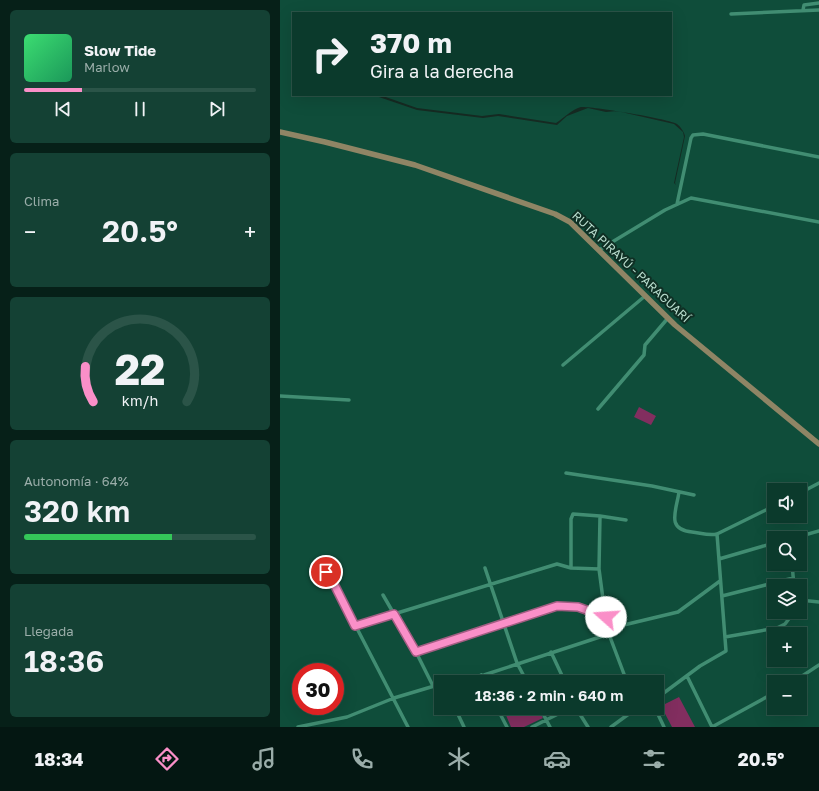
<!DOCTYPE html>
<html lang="es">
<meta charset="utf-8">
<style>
:root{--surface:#0b3a2c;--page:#144134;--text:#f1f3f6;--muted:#9aada9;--line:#2b5448;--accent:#fa8fc8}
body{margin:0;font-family:"Golos Text",sans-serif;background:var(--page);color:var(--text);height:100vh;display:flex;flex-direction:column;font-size:15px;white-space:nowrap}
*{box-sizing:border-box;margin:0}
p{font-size:13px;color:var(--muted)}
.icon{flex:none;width:22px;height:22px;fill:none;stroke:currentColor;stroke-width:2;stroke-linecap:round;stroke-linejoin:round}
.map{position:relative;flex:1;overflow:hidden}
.side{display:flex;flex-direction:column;gap:10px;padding:10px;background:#062018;width:280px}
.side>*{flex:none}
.banner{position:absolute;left:12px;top:12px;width:380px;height:84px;border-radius:0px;box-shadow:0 4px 16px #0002,0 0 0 1px var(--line);background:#0b3a2c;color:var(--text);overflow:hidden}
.tools{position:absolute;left:487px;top:483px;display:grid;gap:8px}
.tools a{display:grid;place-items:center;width:40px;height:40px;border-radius:0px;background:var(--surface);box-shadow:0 4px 16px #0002,0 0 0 1px var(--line);font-size:20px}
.speed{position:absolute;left:12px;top:663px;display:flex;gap:8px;font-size:20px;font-weight:700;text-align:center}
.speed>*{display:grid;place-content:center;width:52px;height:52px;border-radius:50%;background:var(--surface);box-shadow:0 4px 16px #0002,0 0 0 1px var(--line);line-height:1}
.speed .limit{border:6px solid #d22;background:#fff;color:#111}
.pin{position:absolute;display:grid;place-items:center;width:34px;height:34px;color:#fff;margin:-17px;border:2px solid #fff;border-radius:50%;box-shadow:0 1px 4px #0007}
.me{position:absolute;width:44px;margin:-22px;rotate:289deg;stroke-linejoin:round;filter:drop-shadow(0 0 3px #0008)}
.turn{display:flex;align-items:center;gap:14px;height:84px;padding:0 12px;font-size:18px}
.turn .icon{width:52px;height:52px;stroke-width:2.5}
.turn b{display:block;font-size:28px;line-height:34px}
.big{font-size:30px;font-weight:600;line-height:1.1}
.side .tile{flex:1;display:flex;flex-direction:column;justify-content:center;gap:6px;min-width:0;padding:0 14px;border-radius:6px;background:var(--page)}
.side .dial{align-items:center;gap:0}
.dial svg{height:104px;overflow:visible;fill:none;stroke:var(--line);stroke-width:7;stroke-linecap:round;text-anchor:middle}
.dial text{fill:var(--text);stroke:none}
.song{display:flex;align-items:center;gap:12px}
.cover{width:48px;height:48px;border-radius:6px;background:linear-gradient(135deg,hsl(140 70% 55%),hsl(150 70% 35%))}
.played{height:4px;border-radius:2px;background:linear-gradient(90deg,var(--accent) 25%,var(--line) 25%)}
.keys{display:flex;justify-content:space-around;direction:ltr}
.heat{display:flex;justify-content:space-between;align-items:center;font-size:22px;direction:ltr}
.charge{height:6px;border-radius:3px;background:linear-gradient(90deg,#34c759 64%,var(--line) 0)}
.trip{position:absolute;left:154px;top:675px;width:230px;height:40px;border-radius:0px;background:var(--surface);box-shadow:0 4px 16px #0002,0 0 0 1px var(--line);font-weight:600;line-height:40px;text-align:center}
.tab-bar{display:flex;height:64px;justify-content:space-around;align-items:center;background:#041712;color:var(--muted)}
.tab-bar .icon{width:28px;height:28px}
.tab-bar .selected{color:var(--accent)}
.tab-bar b{font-size:18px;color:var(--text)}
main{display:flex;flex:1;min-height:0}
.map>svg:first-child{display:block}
.green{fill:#822e5f}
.water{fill:#162a22}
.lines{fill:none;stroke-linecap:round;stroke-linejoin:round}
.street{stroke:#418d72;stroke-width:3.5}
.primary{stroke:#8f8565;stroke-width:5.5}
.route-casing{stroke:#a25d82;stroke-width:10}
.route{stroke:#fa8fc8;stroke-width:7}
.labels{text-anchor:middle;stroke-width:4;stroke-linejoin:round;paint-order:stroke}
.street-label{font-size:12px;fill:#b9ddce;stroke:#0f2f24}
</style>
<main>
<section class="side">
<div class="tile">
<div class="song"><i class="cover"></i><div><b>Slow Tide</b><p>Marlow</p></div></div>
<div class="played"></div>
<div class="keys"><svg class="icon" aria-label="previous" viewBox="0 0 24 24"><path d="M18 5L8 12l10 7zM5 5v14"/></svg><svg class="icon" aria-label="pause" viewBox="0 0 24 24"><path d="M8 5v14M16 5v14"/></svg><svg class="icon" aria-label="next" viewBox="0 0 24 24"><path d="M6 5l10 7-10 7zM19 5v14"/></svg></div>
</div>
<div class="tile"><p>Clima</p>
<div class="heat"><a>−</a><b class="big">20.5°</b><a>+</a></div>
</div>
<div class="tile dial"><svg viewBox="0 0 100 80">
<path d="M14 69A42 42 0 1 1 86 69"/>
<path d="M14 69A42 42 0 0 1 8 42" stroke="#fa8fc8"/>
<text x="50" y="56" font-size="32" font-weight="700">22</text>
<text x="50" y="72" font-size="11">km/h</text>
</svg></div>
<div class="tile"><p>Autonomía · 64%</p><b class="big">320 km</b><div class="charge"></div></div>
<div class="tile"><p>Llegada</p><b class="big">18:36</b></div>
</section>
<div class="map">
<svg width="539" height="727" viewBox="0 0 539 727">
<rect width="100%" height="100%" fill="#0f4d3a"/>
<path class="green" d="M359,407l17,9 -5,9 -17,-8z
M399,697l16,30h-23l-11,-21z
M223,708h35l5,10 -19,9h-13z"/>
<path class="water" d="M78,95h22l37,13 65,8 17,-2 57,9c8,-5 15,-13 25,-16 10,-1 89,12 96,17 4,3 7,8 8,12l-10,47 1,2 -2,-2 10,-46 -1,-5 -9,-8 -57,-13 -11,1 -18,-4 -21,8 -10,9 -59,-9 -15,2 -66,-8 -38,-13z"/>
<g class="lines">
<path class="street" d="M523,10l1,-5 15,-2
M451,14l88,-4
M397,204l14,-66 2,-3 10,-1 116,23
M319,250l66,-40 26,-12 128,24
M283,365l82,-69
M0,396l69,4
M318,409l46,-54 1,-10 23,-27
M286,473l86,13 42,9
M399,492c-3,20 -13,37 13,40 9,1 17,4 25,2l57,-28
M520,493l19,-10
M320,516l-1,53 8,60 20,53
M514,538l25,-7
M439,559l55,-16
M512,564l2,22
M205,568l32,95 10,19
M291,568v-49l2,-5 27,2 26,4
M46,572l8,12 74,143
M103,595l33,57 17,34
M442,596l71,-18
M520,600l19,2
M75,626l202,-62 14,4 28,1
M327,629l71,-17 42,-31
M445,637l52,-9 8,-4 9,-12
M136,652l141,-46 21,1 28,10
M271,652l14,30
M201,675l3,7
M407,676l25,51 62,-34
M169,682l35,-7 125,-41
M513,682l26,-17
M377,698l43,-32 26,-15 -9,-117
M175,708l9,19
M217,708l10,19
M260,708l10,19
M296,708l12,19
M360,708h1
M375,708l9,19
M18,727l49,-10 47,-19 47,-14
M252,727l38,-19
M331,727l26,-19"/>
<path class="primary" d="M0,132l45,10 90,23 140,49 15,8 105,103 144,119"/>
</g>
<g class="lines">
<defs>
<path id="route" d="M46,572l8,12 21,42 39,-12 22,38 141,-46 21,1 28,10"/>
</defs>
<use href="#route" class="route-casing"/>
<use href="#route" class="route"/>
</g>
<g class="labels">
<g class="street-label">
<text transform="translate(351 267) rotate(43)" y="4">RUTA PIRAYÚ - PARAGUARÍ</text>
</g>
</g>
</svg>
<div class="tools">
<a><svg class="icon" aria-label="sound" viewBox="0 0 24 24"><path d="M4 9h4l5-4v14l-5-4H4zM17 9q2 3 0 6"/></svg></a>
<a><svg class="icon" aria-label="search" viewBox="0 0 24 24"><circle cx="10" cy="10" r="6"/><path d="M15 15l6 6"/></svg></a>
<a><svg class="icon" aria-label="layers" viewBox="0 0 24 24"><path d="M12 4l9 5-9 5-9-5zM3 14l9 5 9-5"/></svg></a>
<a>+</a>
<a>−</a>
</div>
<div class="speed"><div class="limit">30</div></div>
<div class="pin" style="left:46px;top:572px;background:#d93025"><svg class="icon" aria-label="arrive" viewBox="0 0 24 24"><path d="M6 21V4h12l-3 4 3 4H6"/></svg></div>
<svg class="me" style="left:326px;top:617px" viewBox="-20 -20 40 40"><circle r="19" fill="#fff"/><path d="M0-13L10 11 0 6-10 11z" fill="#fa8fc8"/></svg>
<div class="trip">18:36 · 2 min · 640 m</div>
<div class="banner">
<div class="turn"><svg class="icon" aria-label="right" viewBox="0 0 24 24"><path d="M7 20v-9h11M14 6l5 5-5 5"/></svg><div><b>370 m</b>Gira a la derecha</div></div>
</div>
</div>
</main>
<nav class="tab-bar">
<b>18:34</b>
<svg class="icon selected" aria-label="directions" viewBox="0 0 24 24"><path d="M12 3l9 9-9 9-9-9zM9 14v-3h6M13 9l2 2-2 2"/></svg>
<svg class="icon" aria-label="music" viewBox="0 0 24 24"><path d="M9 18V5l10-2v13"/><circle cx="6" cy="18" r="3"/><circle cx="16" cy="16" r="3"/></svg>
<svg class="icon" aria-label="phone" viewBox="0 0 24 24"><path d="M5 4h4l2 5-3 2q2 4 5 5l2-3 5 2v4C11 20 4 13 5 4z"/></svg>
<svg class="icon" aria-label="climate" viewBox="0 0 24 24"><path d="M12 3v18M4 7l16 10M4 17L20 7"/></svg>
<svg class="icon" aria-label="car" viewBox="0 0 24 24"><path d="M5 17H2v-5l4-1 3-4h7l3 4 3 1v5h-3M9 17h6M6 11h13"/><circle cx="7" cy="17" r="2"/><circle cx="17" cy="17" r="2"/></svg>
<svg class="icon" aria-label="filters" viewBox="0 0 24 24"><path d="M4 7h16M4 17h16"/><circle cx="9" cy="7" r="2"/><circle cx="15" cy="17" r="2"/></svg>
<b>20.5°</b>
</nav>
